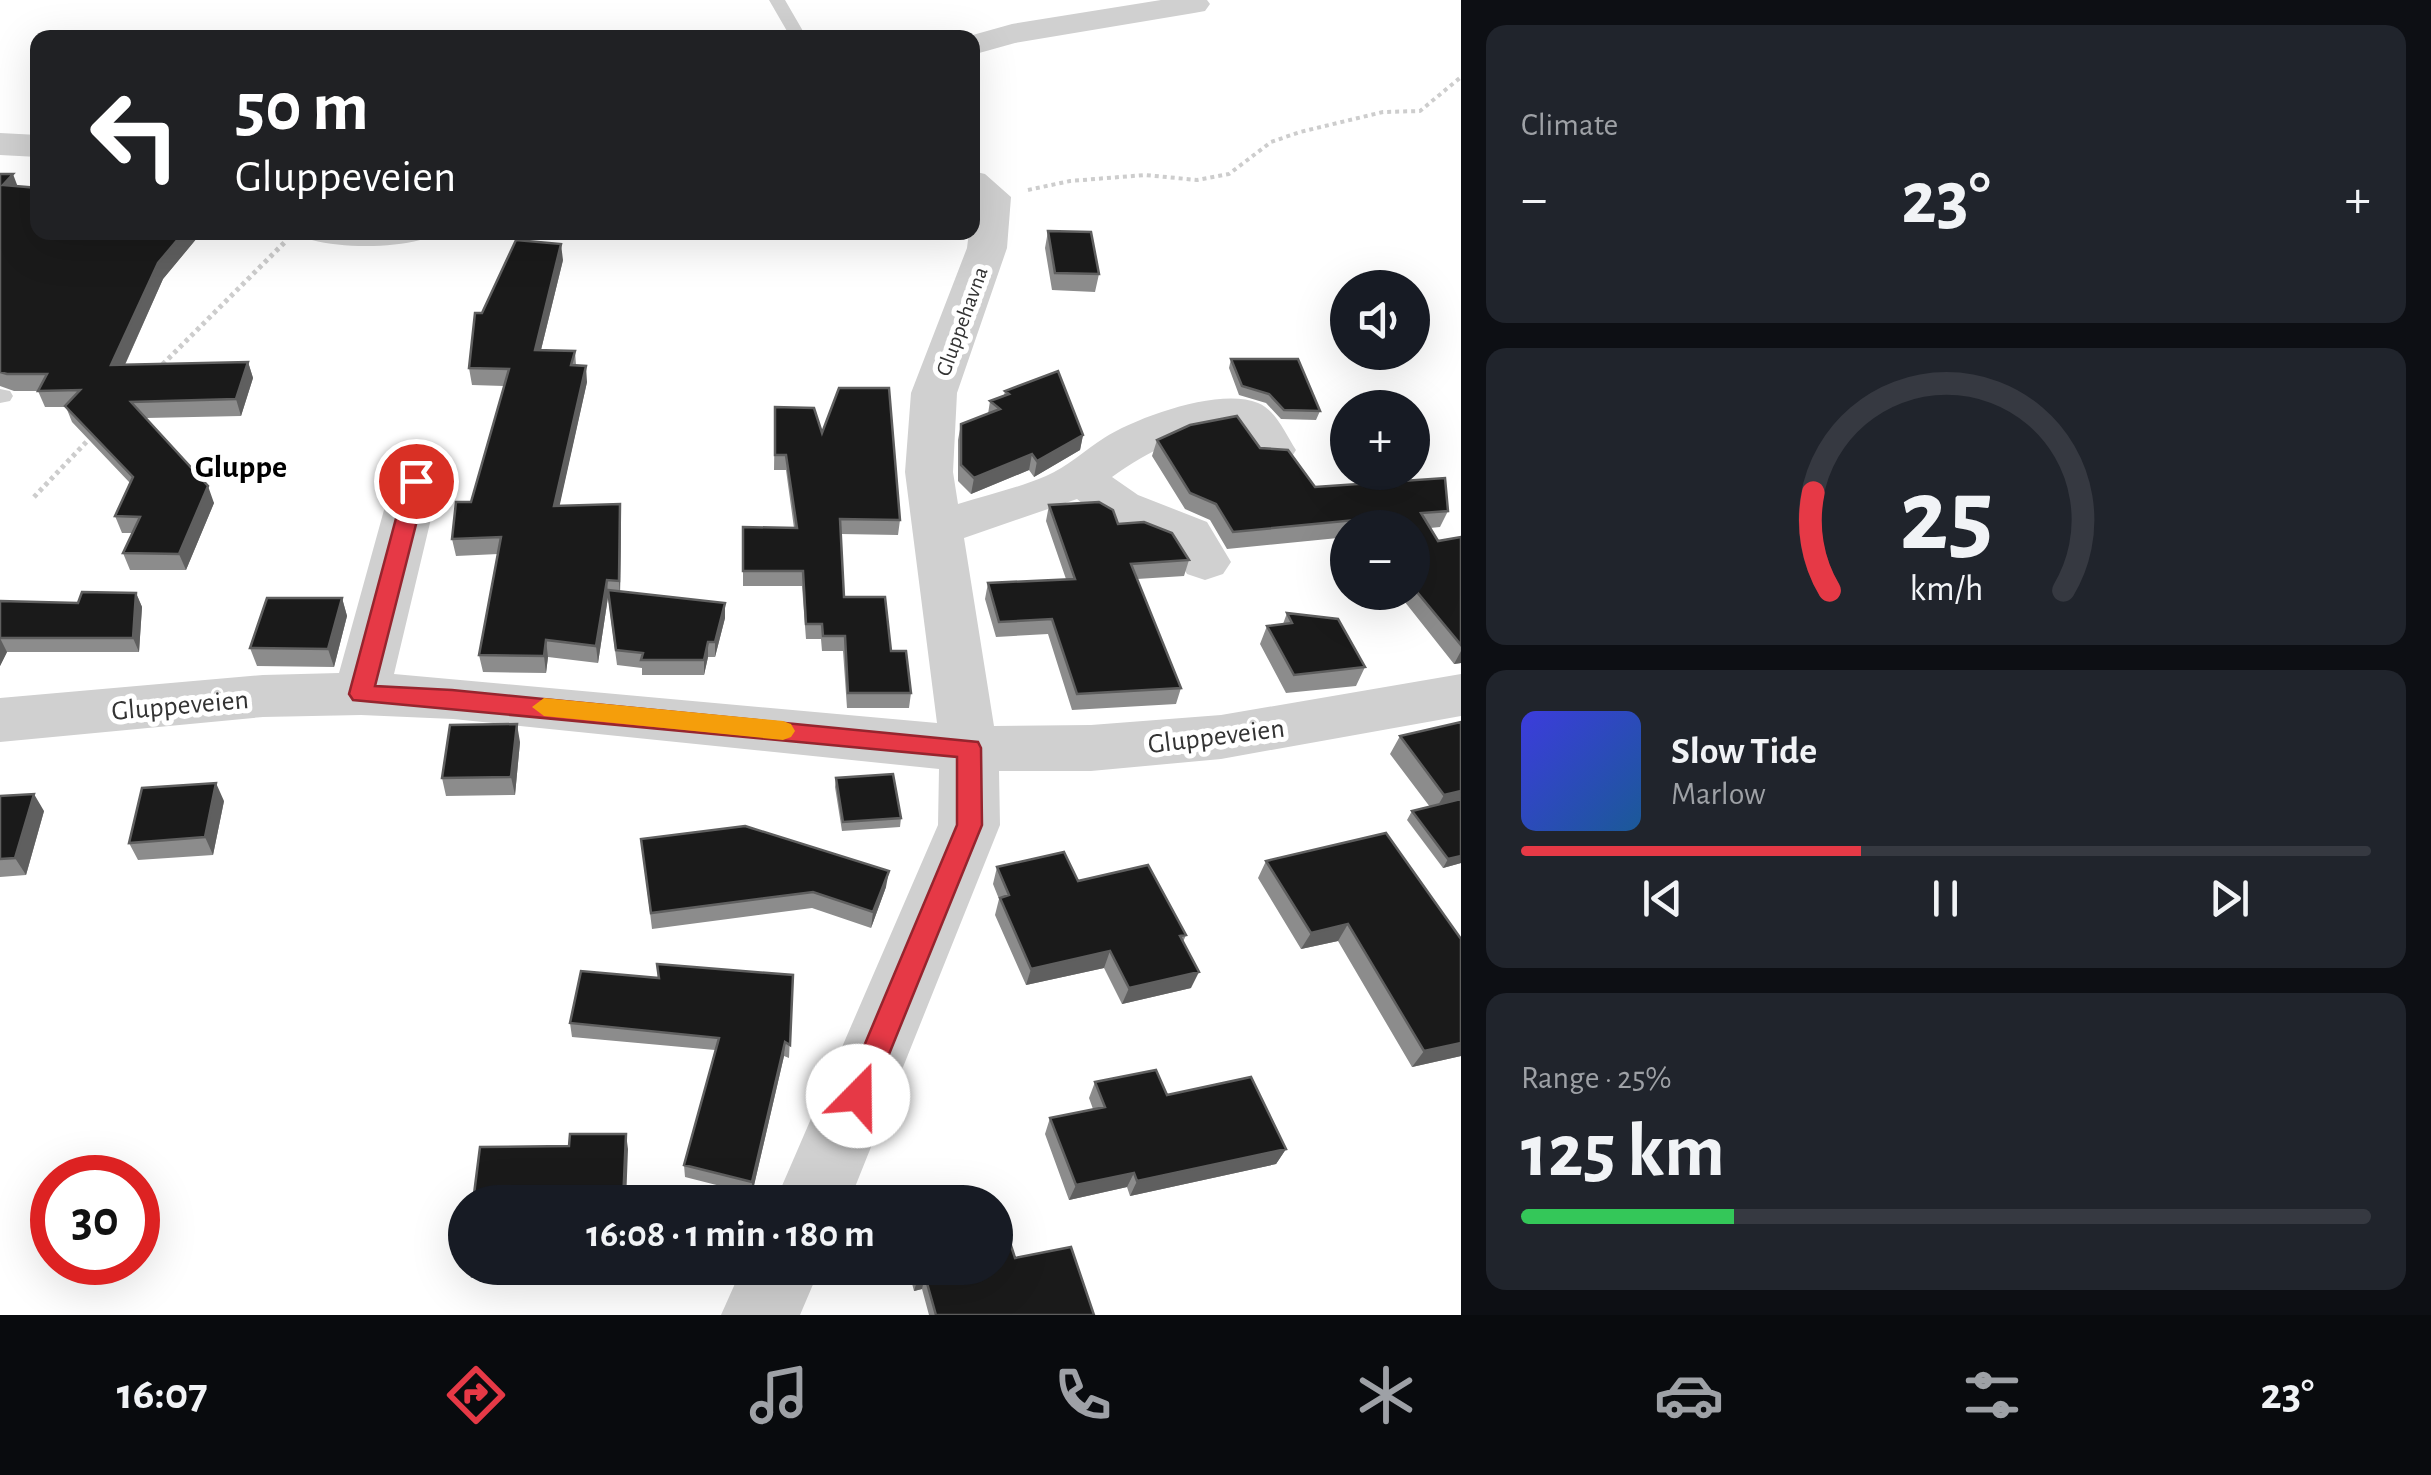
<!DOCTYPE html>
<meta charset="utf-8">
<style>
:root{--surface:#171b24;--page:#20242c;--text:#f1f3f6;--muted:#9ea1a6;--line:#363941;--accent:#e63946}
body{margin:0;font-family:"Alegreya Sans",sans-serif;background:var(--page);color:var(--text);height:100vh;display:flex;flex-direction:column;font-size:38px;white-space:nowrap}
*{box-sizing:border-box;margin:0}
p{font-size:32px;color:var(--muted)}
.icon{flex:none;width:55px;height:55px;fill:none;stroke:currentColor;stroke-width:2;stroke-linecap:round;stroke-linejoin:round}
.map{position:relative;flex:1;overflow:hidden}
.details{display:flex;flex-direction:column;gap:25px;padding:25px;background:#0d0f14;width:970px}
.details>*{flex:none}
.top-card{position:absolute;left:30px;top:30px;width:950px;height:210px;border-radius:20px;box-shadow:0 10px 40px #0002;background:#202124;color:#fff;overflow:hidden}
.buttons{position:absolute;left:1330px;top:270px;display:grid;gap:20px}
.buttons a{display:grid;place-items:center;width:100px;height:100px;border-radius:50%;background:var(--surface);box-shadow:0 10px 40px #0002;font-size:50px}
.speed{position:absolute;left:30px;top:1155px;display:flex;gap:20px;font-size:50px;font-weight:700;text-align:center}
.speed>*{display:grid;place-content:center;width:130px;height:130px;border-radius:50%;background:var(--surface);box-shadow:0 10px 40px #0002;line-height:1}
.speed .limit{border:15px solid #d22;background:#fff;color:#111}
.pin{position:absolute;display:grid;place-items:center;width:85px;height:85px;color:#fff;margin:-42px;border:5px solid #fff;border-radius:50%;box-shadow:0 2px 10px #0007}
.me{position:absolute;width:110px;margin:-55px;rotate:22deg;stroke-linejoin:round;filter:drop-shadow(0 0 8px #0008)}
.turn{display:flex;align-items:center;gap:35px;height:210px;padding:0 40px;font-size:45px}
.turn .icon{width:130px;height:130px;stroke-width:2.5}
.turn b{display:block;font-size:70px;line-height:85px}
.big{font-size:75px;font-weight:700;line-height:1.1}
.details .tile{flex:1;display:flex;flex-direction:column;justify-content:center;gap:15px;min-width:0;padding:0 35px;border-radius:20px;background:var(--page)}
.details .dial{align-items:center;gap:0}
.dial svg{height:260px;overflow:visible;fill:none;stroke:var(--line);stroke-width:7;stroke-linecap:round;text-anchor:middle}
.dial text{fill:var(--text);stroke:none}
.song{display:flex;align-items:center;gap:30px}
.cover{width:120px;height:120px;border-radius:15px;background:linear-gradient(135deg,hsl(240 70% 55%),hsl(210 70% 35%))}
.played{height:10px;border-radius:5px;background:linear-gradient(90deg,var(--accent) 40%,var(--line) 40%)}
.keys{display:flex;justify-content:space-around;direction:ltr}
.heat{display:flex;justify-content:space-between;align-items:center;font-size:55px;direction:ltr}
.charge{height:15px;border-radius:8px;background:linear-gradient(90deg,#34c759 25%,var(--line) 0)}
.trip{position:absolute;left:448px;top:1185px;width:565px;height:100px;border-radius:50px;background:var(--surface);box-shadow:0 10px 40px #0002;font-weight:700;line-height:100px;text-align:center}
.dock{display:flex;height:160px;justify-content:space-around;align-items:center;background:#090b0e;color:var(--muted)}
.dock .icon{width:70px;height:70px}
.dock .active{color:var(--accent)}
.dock b{font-size:45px;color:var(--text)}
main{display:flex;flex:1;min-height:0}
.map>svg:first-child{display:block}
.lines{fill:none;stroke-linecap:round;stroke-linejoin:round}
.path-far1{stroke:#cdcdcd;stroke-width:4;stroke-dasharray:4 4;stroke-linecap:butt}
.path{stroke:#cdcdcd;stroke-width:5;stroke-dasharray:4 4;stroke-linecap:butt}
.lane{fill:#d0d0d0;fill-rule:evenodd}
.street{fill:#d0d0d0;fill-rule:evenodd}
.wall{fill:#8c8c8c}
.shaded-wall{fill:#5f5f5f}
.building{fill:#1a1a1a;stroke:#5f5f5f;stroke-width:2.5}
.route{fill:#e63946;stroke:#96252e;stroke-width:2.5}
.slow{fill:#f59e0b}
.labels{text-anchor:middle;stroke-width:10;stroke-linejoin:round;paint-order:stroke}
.far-street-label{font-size:22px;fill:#333;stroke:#fff}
.street-label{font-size:28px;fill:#333;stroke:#fff}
.quarter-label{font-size:32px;font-weight:bold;fill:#000;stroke:#fff}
</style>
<main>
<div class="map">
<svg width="1461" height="1315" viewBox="0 0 1461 1315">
<rect width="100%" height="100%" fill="#fff"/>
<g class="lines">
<path class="path-far1" d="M1028,190l42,-9 75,-6 52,5 32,-6 42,-32 29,-10 83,-20 37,-1 41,-34"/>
<path class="path" d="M157,370l129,-129
M34,497l58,-61"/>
<path class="lane" d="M769,0h16l22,38h-16z
M0,389l10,2 3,5 -3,5 -10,2z"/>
<path class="street" d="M1161,0h46l3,4 -5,7 -11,2 -179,30 -43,12v-17h-10l50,-14z
M0,133l38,2v22l-38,-2z
M972,171l13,3 26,23 -4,51 -50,145 -4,79 5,32c29,-9 60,-16 88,-28 21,-9 39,-26 58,-38 33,-21 116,-51 154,-35 18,7 28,32 38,47l-7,11 -17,4 -17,-4 -22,-33c-47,4 -83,22 -121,49l26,18 69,27 24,40 -8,12 -18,6 -18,-6 -17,-28 -68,-27 -25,-20 -113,39 30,188 97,-1 130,-10 240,-41v42l-240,43 -130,12h-92l1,54 -151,377h-74l163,-377 1,-56 -486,-50 -92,-4 -98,2 -263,25v-44l263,-23 76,-2 53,-192 7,-11 17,-5 17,5 7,11 -46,193 543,49 -32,-251 6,-79 56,-145 2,-16h3z
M307,232h118l-5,8c-31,8 -77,8 -108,0z
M742,1268h78l-20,47h-79z"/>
</g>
<path class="wall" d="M0,174l18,12 20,46h164l-39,47 -38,86 123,-3 5,16 -12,38 -95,2 68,85 -28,67h-56l-7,-17 9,-20h-10l-7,-17 15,-33 -58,-61 -6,-15h-21l-7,-16h-24l-14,-5z
M1048,231l51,43 -4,18 -43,-2 -7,-42z
M563,260l-22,90 34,1 1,14 11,17 -28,124 62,15 -1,70 105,27 -10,39h-7l-4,18h-62v-7l-25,-3 -9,-68 -10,66 -50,-6 -2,16 -63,-1 -4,-17 19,-101 -42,2 -4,-17 19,-37 33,-116 -32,-1 -3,-17 13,-55z
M1231,359l89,52 -4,9 -35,-1 -15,-16 -27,-8 -10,-27z
M1005,391l78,44 -3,15 -46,27 -5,-7 -58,24 -13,-13v-41l3,-16 27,-10 2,-13 14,-6z
M775,407l47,26 78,87 -2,15 -57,-1 3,63 47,54 20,42 -2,15h-62l-4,-57h-21l-1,-12h-15l-4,-53h-59v-59l51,1 -8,-58h-12z
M1157,440l103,8 55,39 133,24 -8,16 -10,1 8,13 23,-4v126l-7,1 -57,-72h15v-64h-64v9l-121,12 -17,-29 -25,-11 -33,-53z
M1049,505l69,19 71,36 -5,16 -47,3 44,109 -5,16 -104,6 -24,-76 -52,3 -11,-38 3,-16 78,-4 -20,-58z
M136,593l6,14 -3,45h-132l-7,14v-65l78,2z
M342,598l5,18 -13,51 -77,-1 -7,-18z
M1287,613l78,54 -9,19 -70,7 -26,-49 7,-18 16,-2z
M1461,722v141l-18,5 -36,-48 5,-9 18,-4 -40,-53 10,-18z
M520,742l-5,53 -69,1 -4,-18z
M836,778l65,40 -1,9 -58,4 -7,-44z
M0,796l44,15 -18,64 -26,2z
M224,801l-11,54 -75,5 -9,-17z
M1386,833l75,223 -49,11 -74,-126 -37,8 -43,-71 8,-17z
M641,839l245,48 -15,41 -59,-20 -160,21z
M997,867l81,14 108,54 -3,7 8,46 -69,16 -18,-36 -78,17 -31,-70 4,-16 -6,-15z
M657,964l136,11 -4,83 -5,-2 -32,138 -67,-17 -1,-12 31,-115 -143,-13 -2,-14 88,-45z
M1095,1082l72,13 119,54 -10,15 -146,32 -3,-9 -58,13 -24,-66 5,-16 43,-9 -4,-11z
M1015,1258l79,57h-165l-7,-26 -8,2 -6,-23h87z
M467,1268h156l-1,10h-151z"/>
<path class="shaded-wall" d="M13,174l6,16 -16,-5z
M184,232h18l-39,47 -46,103 -6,-17 47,-102z
M561,244l2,16 -26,106 -2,-16z
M248,362l5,16 -12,38 -5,-17z
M586,366l1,16 -31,140 -2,-16z
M1083,435l-3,15 -46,27 3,-16z
M1032,454l-3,16 -58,24 3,-16z
M208,486l6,17 -28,67 -7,-16z
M620,504l1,17 -1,76 -1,-16z
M607,580l1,17 -10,66 -2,-17z
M136,593l6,14 -3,45 -6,-14z
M342,598l5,18 -13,51 -6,-18z
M725,603v15l-10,39v-15z
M0,638l7,14 -7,14z
M546,640l2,17 -2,16 -2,-17z
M708,642v15l-4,18v-15z
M1461,651v12l-7,1z
M517,724l3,18 -5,53 -4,-18z
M216,783l8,18 -11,54 -8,-18z
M1461,791v15l-27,6 10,-17z
M34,794l10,17 -18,64 -11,-17z
M1461,856v7l-18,5 5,-9z
M889,871l-3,16 -15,41 2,-16z
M1348,924l-10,17 -37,8 10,-16z
M1110,951l-6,17 -78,17 5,-16z
M1199,972l-8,16 -69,16 7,-16z
M785,1042l-1,14 -32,138v-12z
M1461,1043v13l-49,11 12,-16z
M626,1134l2,15 -2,53h-3z
M1286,1149l-10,15 -146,32 7,-15z
M1134,1173l-7,14 -58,13 7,-15z
M925,1276l-3,13 -8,2 4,-13z"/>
<path class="building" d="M0,174h13l-10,11 35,3v44h146l-26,31 -47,102 137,-3 -12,37 -105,3 77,84 -29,68 -56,-1 17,-36 -25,-1 18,-39 -68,-71 15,-16 -42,1 9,-17h-40l-7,-2z
M1048,231l43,1 8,42 -44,-1z
M516,240l45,4 -26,106 40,1 -4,14 15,1 -32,140 66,-2 -1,77 -12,-1 -11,66 -50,-6 -2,16 -65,-1 22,-118 -49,2 4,-37h15l38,-133 -40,-1 6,-55h7z
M1231,359h67l22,52 -36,-1 -15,-16 -27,-8z
M1058,371l25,64 -46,26 -5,-7 -58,24 -13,-13v-41l39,-15 -10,-8 19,-7 -4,-3z
M839,388h50l11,132 -60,-1 4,78h41l6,54h15l5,42h-63l-3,-57h-22l-1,-12h-16l-3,-53h-60v-44l54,1 -11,-73h-11v-48l39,1 8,25z
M1237,416l23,32 28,2 27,37 130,-9 3,33 -27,2 17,28 23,-4v108l-49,-59v-58h-53l-4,-8 -122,12 -17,-28 -26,-11 -33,-53 33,-15z
M1099,502l14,8 5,14 26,-2 28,11 17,27 -58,4 50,124 -104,6 -25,-75 -53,3 -11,-39 87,-4 -26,-74z
M608,590l117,13 -10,39h-7l-4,18h-63l2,-7 -27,-3z
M82,592l54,1 -3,45h-133v-37l78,2z
M267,598h75l-14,51 -78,-1z
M1287,613l51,6 27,48 -71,8 -27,-49 25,-3z
M1461,722v69l-17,4 -44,-59z
M517,724l-6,53 -69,1 8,-53z
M893,774l8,44 -58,4 -7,-44z
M216,783l-11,54 -76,6 13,-55z
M34,794l-19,64 -15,1v-63z
M1461,799v57l-13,3 -36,-48z
M745,826l144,45 -16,41 -60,-20 -162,21 -10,-74z
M1386,833l75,106v104l-37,8 -76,-127 -37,9 -45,-72z
M1064,852l14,29 70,-16 38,70 -6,1 19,36 -70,16 -19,-37 -79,18 -31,-71 9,-3 -12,-28z
M657,964l136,11 -3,70 -5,-3 -33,140 -68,-17 35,-127 -149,-15 11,-52 78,7z
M1156,1070l11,25 84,-18 35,72 -149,32 -3,-8 -58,12 -26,-67 55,-11 -10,-25z
M570,1134h56l-3,68h-150l7,-55 89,-1z
M1003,1221l12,37 56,-11 23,68h-158l-11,-39 -7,2 -3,-10h80v-45z"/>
<path class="route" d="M416,474l11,7 -52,205 77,4 526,52 3,6 1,77 -114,281 -10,4 -11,-4 -4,-10 114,-271v-68l-604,-57 -4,-6 57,-213z"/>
<path class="slow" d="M544,698l239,23 8,3 4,7 -4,6 -8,3 -239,-24 -12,-9z"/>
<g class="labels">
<g class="far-street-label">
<text transform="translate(961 321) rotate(-70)" y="8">Gluppehavna</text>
</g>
<g class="street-label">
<text transform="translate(180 704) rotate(-5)" y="10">Gluppeveien</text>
<text transform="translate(1216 735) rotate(-7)" y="10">Gluppeveien</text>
</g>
<g class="quarter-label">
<text x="241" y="477">Gluppe</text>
</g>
</g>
</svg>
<div class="buttons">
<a><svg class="icon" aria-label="sound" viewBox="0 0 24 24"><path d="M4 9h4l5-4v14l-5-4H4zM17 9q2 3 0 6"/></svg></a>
<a>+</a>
<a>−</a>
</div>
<div class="speed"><div class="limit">30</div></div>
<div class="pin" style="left:416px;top:481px;background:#d93025"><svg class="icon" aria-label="arrive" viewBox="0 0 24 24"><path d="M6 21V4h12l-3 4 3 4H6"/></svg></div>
<svg class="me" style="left:858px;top:1096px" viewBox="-20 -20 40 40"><circle r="19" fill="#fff"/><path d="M0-13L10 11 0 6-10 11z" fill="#e63946"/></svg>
<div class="trip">16:08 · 1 min · 180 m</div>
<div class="top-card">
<div class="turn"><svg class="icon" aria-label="left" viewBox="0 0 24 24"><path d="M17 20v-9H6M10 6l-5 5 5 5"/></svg><div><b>50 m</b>Gluppeveien</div></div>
</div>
</div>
<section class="details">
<div class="tile"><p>Climate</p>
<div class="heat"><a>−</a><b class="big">23°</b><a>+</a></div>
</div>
<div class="tile dial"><svg viewBox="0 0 100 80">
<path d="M14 69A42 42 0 1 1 86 69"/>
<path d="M14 69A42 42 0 0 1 9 39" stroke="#e63946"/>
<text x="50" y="56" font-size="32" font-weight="700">25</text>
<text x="50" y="72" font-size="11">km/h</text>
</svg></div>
<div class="tile">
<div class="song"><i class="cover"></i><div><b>Slow Tide</b><p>Marlow</p></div></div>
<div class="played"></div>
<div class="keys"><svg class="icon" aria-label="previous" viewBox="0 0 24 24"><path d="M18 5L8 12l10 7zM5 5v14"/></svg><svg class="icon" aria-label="pause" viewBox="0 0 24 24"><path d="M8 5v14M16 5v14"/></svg><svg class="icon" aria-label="next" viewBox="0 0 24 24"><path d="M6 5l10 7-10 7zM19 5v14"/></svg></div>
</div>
<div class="tile"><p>Range · 25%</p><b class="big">125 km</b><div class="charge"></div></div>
</section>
</main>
<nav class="dock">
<b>16:07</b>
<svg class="icon active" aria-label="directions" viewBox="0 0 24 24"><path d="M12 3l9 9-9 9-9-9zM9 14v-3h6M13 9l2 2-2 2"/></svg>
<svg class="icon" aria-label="music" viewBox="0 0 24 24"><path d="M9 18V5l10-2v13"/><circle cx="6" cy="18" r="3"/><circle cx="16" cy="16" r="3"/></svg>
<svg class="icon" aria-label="phone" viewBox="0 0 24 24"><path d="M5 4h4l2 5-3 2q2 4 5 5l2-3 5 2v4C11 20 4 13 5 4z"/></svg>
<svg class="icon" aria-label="climate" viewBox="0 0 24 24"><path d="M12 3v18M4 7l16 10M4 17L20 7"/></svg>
<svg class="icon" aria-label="car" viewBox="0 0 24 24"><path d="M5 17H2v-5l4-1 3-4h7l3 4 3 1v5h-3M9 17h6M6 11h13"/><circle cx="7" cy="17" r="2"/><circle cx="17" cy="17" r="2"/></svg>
<svg class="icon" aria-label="filters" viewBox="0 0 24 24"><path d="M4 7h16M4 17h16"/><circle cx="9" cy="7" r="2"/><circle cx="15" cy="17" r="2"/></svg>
<b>23°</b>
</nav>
